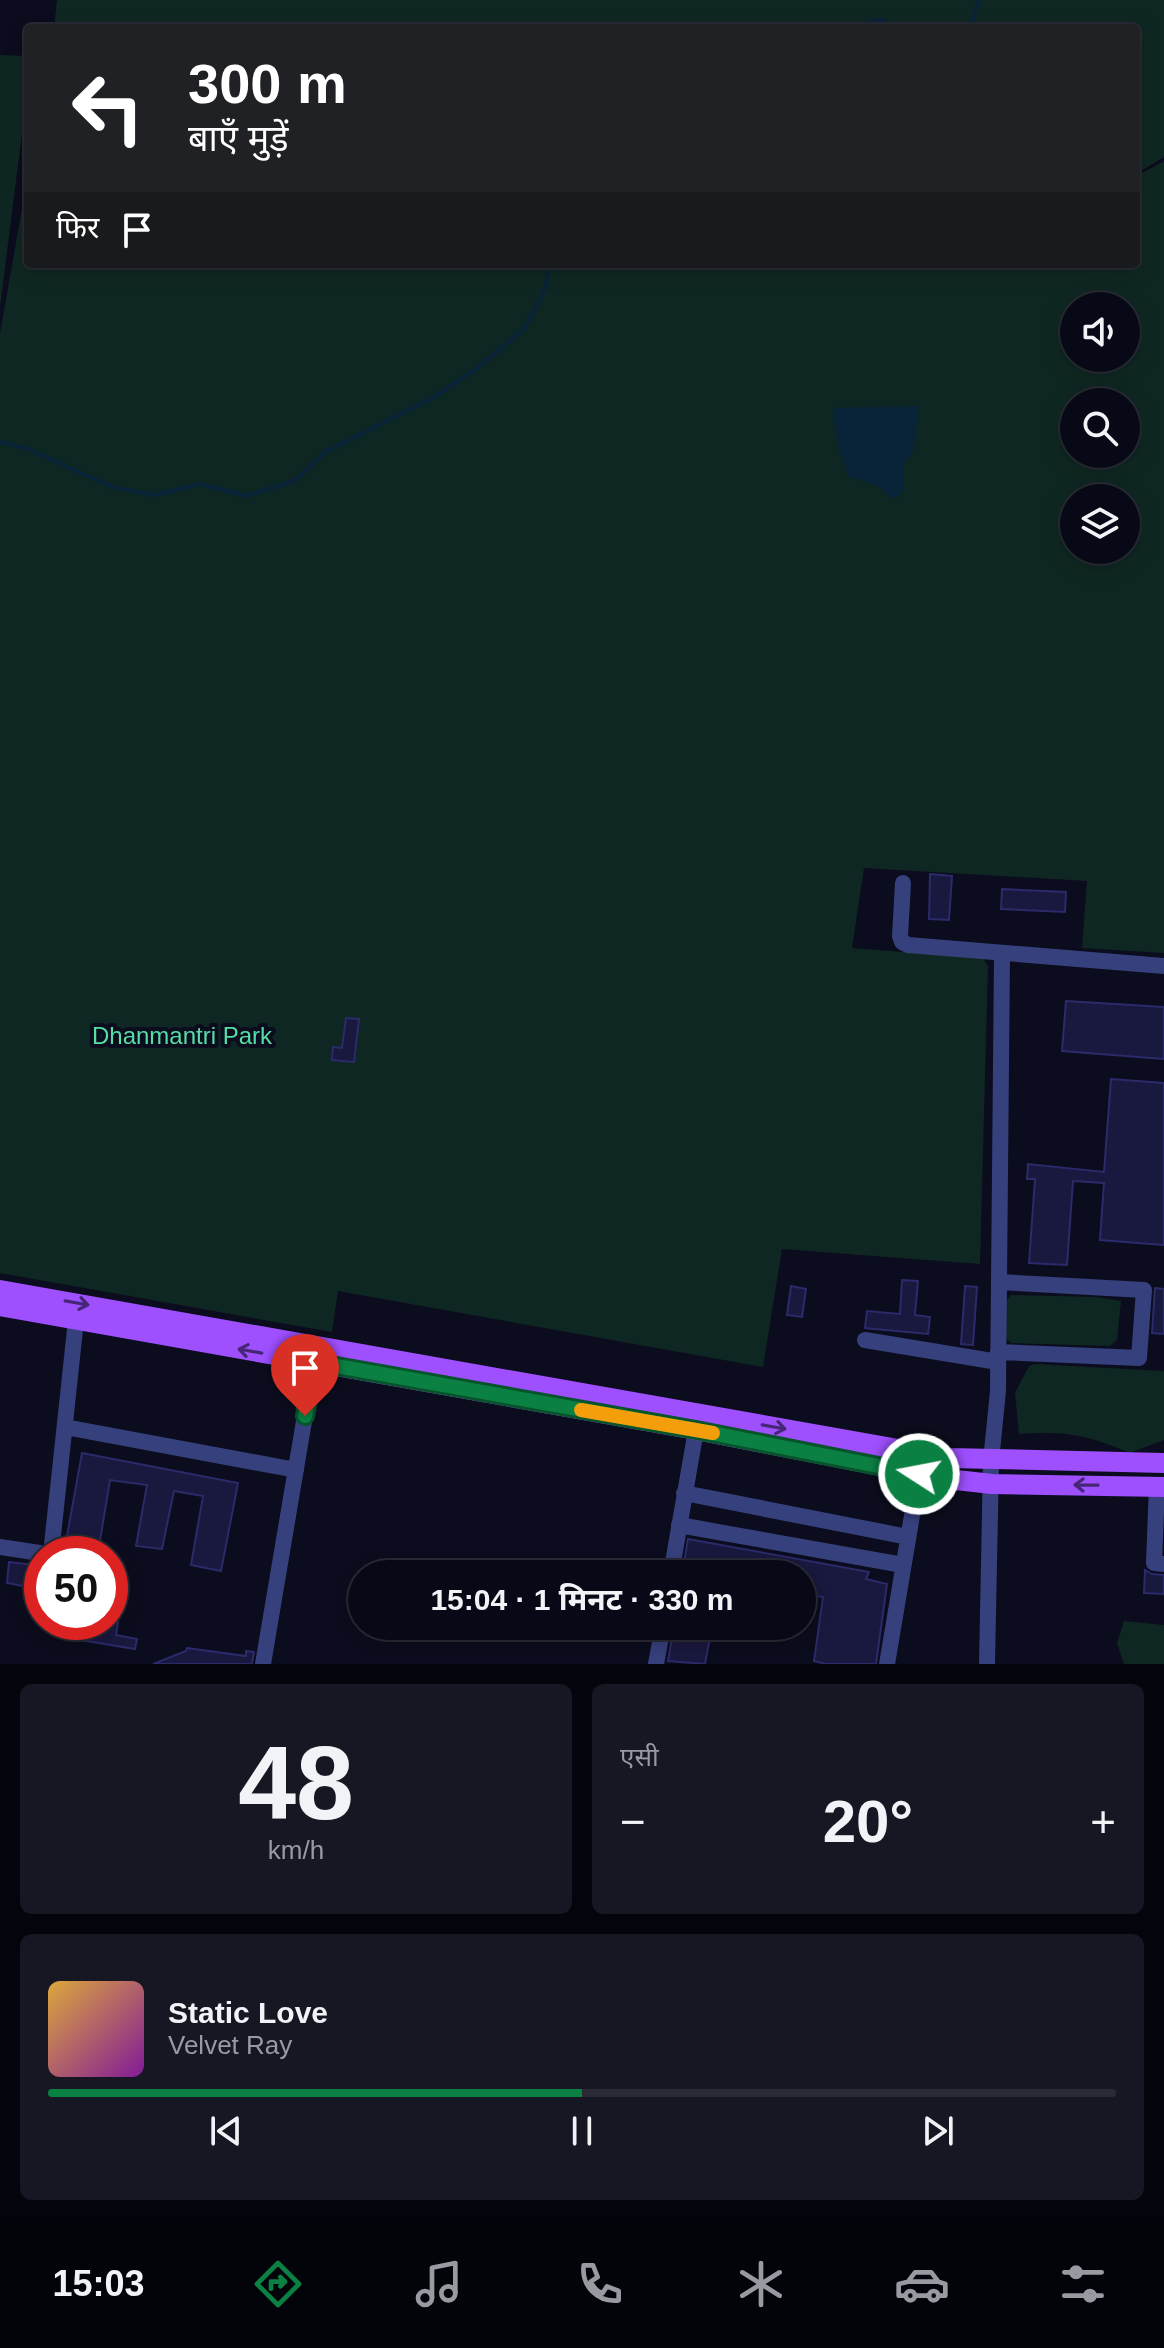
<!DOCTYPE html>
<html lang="hi">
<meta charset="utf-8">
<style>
:root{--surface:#080916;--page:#161723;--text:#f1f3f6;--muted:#989aa1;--line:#292a35;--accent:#0b8043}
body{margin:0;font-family:Arial,"Noto Sans Devanagari",sans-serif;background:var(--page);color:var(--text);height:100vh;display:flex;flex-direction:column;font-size:30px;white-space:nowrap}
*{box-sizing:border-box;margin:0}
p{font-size:26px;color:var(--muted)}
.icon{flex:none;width:44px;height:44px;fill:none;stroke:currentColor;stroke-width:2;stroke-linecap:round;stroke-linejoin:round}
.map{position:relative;height:1664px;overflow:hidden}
.side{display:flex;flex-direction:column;gap:20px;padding:20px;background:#04050c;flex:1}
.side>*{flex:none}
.top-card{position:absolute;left:24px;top:24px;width:1116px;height:244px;border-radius:8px;box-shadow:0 4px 20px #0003,0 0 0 2px var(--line);background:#202124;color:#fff;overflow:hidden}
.buttons{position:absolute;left:1060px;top:292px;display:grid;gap:16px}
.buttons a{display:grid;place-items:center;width:80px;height:80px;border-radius:50%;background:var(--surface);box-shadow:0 4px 20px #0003,0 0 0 2px var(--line);font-size:40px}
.speed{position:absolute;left:24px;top:1536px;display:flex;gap:16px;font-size:40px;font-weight:700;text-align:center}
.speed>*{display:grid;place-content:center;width:104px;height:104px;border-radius:50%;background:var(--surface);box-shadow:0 4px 20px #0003,0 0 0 2px var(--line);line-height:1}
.speed .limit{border:12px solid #d22;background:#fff;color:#111}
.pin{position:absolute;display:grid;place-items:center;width:68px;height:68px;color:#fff;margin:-82px -34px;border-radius:50% 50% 50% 0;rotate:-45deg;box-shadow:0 0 8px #0007}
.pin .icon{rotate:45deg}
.me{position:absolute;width:88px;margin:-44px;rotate:281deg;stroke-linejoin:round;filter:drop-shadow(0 0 6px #0008)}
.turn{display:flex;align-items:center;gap:28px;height:168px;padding:0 32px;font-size:36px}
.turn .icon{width:104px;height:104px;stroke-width:2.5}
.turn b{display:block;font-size:56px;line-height:68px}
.then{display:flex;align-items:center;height:76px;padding:0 32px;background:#0003;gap:16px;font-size:30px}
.big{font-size:60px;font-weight:700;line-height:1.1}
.side .widget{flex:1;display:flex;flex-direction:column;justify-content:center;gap:12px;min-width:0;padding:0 28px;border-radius:12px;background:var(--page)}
.side .dial{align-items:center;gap:0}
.dial b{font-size:104px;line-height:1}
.song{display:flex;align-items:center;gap:24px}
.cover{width:96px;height:96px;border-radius:12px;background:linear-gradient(135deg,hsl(40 70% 55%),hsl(290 70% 35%))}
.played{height:8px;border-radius:4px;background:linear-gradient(90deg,var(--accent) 50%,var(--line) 50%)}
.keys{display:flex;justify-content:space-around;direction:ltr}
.heat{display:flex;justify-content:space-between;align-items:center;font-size:44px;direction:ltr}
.side .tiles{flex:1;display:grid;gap:20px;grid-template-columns:1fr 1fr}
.widget:last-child{grid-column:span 2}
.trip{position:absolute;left:348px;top:1560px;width:468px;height:80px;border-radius:40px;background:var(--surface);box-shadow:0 4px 20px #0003,0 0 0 2px var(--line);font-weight:700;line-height:80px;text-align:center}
.tabs{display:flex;height:128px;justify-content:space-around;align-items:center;background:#030409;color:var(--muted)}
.tabs .icon{width:56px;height:56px}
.tabs .current{color:var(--accent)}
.tabs b{font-size:36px;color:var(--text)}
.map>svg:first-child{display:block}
.green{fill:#0f2722;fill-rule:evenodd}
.water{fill:#092339}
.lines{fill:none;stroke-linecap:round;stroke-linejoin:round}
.stream{stroke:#092339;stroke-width:4}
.building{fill:#19183e;stroke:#2b2a6a;stroke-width:2}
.minor{stroke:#36407c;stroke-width:16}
.major{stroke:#9e4ffe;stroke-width:20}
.oneway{stroke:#462777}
.route-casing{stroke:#07532c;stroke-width:20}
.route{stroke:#0b8043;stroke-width:14}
.slow{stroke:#f59e0b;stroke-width:14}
.labels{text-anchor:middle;stroke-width:8;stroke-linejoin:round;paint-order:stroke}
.park-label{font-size:24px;fill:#55dea4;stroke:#0b0c1d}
</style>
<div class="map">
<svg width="1164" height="1664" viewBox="0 0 1164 1664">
<rect width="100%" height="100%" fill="#0b0c1d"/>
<path class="green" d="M57,0h1107v157l-28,17v-146h-1082z
M0,55l28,1v30l-28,221z
M1164,161v792l-82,-5 5,-67 -223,-13 -12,80 131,10 5,8 -8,298 -198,-15 -19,118 -425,-76 -6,41 -332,-59v-940l28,-158v89h1108v-88zM1074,306h52v52h-52zM1074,402h52v52h-52zM1074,498h52v52h-52z
M1011,1295l84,2 26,4 -4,39 -7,6 -99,-3 -6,-6 -1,-33z
M1035,1364l129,7v69l-34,13c-43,-18 -64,-22 -111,-19l-4,-41 14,-27z
M1124,1621l40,4v39h-40l-7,-21z"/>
<path class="water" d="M919,406l-6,45 -10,14v25l-5,7 -7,1c-12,-15 -24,-16 -42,-21 -9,-22 -15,-46 -16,-69z"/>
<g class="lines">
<path class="stream" d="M850,28l32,-9 8,9
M971,28l7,-28
M0,442l26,6 86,39 43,8 45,-11 46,12 48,-15 33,-30 109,-55 42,-29 45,-37 20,-36 7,-30"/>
</g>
<path class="building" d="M930,874l22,2 -3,44 -20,-1z
M1002,889l64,3 -1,20 -64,-3z
M1066,1001l98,6v52l-102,-8z
M346,1018l13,1 -5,43 -22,-2 1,-13 9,1z
M1111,1079l53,4v162l-64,-5 4,-57 -31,-2 -6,84 -38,-2 6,-84h-8l1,-15 76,8z
M902,1280l16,1 -3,34 15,2 -2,17 -63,-6 2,-17 33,3z
M791,1286l15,3 -4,28 -15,-2z
M965,1286l12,1 -4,58 -12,-1z
M1155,1288l9,1v45l-12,-1z
M82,1453l156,30 -17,88 -30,-6 12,-69 -29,-5 -12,58 -26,-3 11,-61 -37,-5 -12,73 -33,-6z
M688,1539l181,33 -3,7 21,5 -11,80h-50l-12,-3 9,-64 -21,-3v-20h-120z
M9,1562l26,3 -2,23 -26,-5z
M1145,1570l7,4 12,1v19l-20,-1z
M77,1622h41l-2,13 21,4 -2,10 -61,-10z
M674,1626h38l-7,38 -37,-3z
M187,1648l59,8v-5l8,1 -2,12h-99l33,-13z"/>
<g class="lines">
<path class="minor" d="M903,883l-3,53 2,6 6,3 256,21
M865,1340l133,22
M998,1352l141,6 5,-68 -145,-8
M65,1427l231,43
M1157,1486l-3,77 10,1
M684,1493l224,44
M679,1525l224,40
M0,1547l46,7
M51,1554l25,-234
M671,1574l25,-144
M263,1664l51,-302
M656,1664l7,-38
M887,1664l32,-190
M987,1664l4,-203 7,-70 4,-436"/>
<path class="major" d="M0,1290l949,168 215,5
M0,1306l696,124 251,49 45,5 172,3"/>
</g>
<defs><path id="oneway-shaft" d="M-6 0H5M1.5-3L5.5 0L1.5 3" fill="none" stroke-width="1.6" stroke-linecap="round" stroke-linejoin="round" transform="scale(2)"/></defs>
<g class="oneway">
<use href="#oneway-shaft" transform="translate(77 1303) rotate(10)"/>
<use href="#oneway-shaft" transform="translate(250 1351) rotate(-170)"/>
<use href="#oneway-shaft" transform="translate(774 1427) rotate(10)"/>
<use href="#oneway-shaft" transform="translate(1086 1485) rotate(-179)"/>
</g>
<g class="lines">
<defs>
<path id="route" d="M305,1416l9,-54 382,68 223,44"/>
</defs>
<use href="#route" class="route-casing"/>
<use href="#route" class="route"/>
<path class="slow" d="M581,1410l132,23"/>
</g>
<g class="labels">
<g class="park-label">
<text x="182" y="1044">Dhanmantri Park</text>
</g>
</g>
</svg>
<div class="buttons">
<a><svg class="icon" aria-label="sound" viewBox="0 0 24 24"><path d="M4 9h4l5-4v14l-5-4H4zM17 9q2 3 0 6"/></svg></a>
<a><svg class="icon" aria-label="search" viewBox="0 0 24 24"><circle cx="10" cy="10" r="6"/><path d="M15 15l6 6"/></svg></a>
<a><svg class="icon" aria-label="layers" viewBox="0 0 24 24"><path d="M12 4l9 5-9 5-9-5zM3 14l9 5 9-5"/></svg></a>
</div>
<div class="speed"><div class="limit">50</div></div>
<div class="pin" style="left:305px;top:1416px;background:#d93025"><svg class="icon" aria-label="arrive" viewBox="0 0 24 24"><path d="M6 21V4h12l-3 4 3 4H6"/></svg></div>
<svg class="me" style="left:919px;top:1474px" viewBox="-20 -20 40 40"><circle r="17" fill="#0b8043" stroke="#fff" stroke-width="3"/><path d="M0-11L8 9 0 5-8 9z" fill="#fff"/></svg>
<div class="trip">15:04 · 1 मिनट · 330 m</div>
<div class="top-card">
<div class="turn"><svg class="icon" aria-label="left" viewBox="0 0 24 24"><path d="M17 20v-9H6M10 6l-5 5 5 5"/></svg><div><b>300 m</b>बाएँ मुड़ें</div></div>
<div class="then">फिर<svg class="icon" aria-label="arrive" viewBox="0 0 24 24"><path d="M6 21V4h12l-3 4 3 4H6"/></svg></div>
</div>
</div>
<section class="side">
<div class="tiles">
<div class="widget dial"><b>48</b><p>km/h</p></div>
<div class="widget"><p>एसी</p>
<div class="heat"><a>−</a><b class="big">20°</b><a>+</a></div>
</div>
<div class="widget">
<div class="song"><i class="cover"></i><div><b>Static Love</b><p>Velvet Ray</p></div></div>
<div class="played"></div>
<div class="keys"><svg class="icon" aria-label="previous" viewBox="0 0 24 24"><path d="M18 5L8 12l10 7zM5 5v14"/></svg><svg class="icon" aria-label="pause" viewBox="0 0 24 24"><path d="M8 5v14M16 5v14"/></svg><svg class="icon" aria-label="next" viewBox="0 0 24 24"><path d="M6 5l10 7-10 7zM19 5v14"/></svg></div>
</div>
</div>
</section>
<nav class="tabs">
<b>15:03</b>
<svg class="icon current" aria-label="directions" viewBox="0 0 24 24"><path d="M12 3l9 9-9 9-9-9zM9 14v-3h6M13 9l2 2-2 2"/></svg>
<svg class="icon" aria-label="music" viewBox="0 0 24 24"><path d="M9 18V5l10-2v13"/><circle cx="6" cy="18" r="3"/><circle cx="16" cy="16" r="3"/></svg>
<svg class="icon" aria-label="phone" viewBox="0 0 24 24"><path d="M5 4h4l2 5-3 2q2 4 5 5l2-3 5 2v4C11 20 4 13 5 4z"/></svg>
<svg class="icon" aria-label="climate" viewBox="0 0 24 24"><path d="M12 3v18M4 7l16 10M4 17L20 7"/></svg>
<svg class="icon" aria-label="car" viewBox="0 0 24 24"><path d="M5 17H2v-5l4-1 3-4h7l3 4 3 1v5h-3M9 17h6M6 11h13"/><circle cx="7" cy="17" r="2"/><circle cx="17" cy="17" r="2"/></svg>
<svg class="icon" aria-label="filters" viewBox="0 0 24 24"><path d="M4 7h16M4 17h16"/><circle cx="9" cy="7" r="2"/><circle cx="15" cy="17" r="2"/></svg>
</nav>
